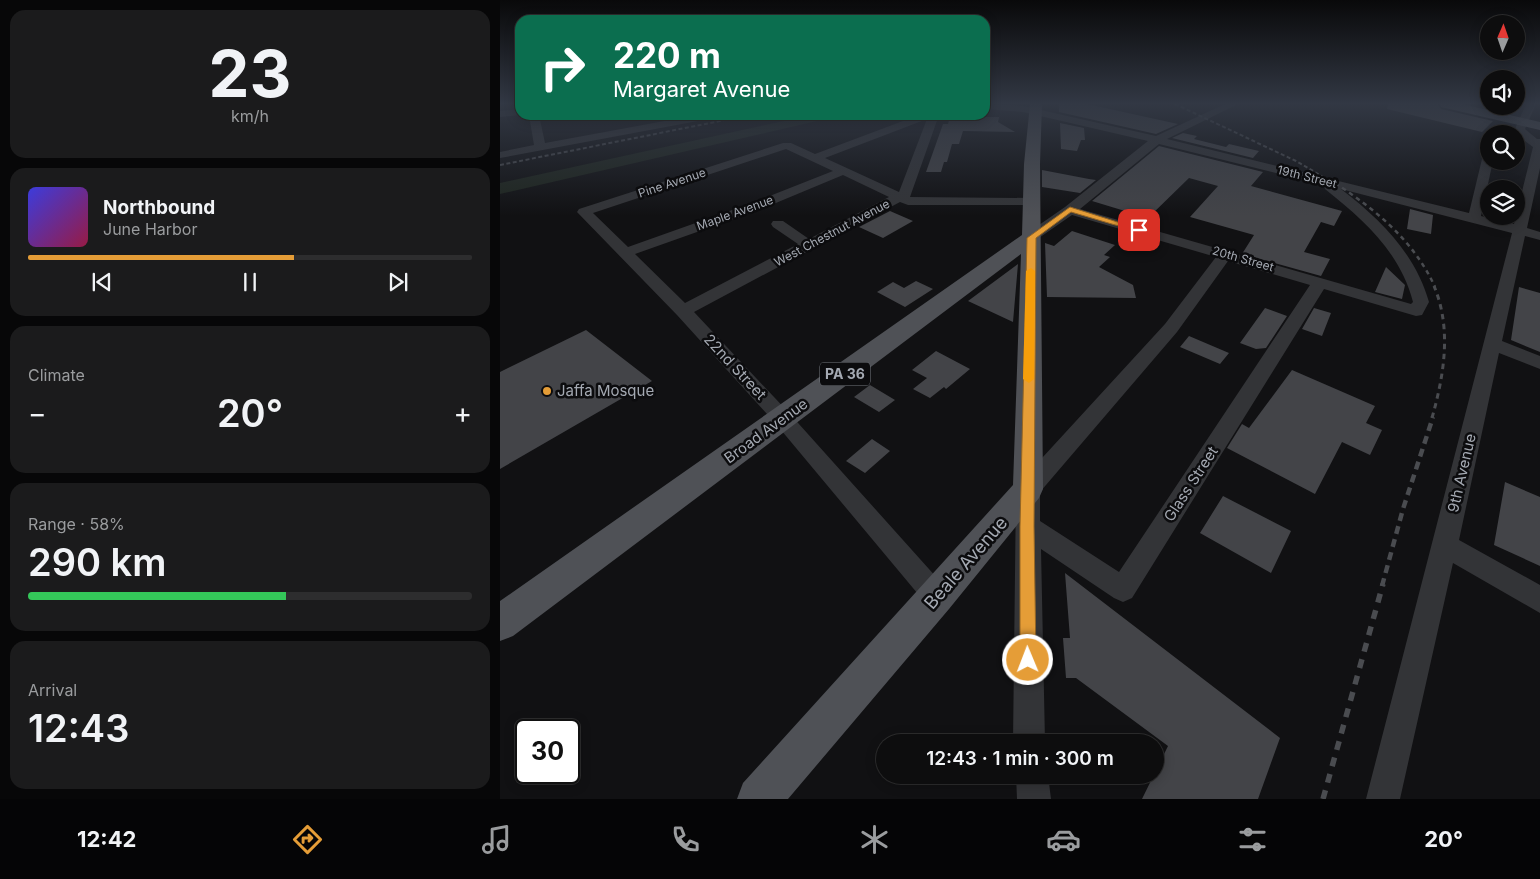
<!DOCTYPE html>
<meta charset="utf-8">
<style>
:root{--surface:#0d0d0e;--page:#1b1b1c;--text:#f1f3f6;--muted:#9a9c9e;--line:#2d2d2e;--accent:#e59d37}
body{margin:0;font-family:Inter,sans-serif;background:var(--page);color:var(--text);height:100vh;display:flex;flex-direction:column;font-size:19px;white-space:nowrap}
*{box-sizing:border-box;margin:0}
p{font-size:16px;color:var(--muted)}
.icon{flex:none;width:28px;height:28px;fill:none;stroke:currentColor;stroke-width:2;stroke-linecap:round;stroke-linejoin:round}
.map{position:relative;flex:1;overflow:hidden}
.sheet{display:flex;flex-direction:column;gap:10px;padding:10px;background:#070708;width:500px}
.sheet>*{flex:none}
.guide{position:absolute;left:15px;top:15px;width:475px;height:105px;border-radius:15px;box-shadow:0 2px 12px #0003,0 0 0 1px var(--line);background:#0b6e4f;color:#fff;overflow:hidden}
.needle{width:32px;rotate:2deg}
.controls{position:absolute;left:980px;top:15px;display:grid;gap:10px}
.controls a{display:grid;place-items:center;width:45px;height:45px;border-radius:50%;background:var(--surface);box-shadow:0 2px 12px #0003,0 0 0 1px var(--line);font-size:25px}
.speed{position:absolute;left:15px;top:719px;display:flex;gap:10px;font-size:25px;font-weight:700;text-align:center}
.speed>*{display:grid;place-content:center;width:65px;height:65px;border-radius:50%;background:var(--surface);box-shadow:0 2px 12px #0003,0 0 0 1px var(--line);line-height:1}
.speed .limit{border:2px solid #111;border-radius:8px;background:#fff;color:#111}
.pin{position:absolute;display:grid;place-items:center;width:42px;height:42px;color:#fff;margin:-21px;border-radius:10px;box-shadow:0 2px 8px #0006}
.me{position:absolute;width:55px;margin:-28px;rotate:359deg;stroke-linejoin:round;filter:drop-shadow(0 0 4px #0008)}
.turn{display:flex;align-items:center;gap:18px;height:105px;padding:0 15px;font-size:22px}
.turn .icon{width:65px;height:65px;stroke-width:2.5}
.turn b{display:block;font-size:35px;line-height:42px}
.big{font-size:38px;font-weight:600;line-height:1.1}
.sheet .widget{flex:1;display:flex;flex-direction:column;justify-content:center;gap:8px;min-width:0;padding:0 18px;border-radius:15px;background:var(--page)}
.sheet .dial{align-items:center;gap:0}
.dial b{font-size:65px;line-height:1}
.song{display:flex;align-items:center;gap:15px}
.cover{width:60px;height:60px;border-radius:8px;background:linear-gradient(135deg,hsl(240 70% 55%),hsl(340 70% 35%))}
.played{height:5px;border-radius:2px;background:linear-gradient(90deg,var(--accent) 60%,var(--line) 60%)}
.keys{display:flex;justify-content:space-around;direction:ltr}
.heat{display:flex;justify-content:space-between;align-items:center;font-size:28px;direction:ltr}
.charge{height:8px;border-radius:4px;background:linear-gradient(90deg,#34c759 58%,var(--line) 0)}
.trip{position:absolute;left:376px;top:734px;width:288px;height:50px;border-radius:25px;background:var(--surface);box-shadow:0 2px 12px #0003,0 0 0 1px var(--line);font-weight:600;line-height:50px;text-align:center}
.menu{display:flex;height:80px;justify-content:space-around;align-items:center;background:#050506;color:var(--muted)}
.menu .icon{width:35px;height:35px}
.menu .active{color:var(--accent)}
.menu b{font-size:22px;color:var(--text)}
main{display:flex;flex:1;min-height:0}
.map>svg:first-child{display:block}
.green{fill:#1e251e}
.building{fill:#434448}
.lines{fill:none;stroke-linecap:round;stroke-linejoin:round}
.minor{fill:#333437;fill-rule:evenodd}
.major{fill:#4f5156;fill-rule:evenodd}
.rail-far4{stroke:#4a4c50;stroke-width:2;stroke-dasharray:4 2.5;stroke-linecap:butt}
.rail-far3{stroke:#4a4c50;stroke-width:2.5;stroke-dasharray:4.5 4;stroke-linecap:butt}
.rail-far2{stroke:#4a4c50;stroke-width:3;stroke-dasharray:5.5 4.5;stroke-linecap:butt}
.rail-far1{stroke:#4a4c50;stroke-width:4.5;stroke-dasharray:8 5.5;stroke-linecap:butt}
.rail{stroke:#4a4c50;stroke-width:5.5;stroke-dasharray:9 8;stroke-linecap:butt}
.route{fill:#e59d37;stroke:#956624}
.slow{fill:#f59e0b}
.poi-dot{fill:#e59d37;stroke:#0c0c0e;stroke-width:2}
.labels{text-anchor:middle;stroke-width:5;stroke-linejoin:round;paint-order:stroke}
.far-street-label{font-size:12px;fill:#a4a9b2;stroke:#0c0c0e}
.shield{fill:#0c0c0e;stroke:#767a81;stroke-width:1}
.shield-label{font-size:14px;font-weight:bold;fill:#a4a9b2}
.street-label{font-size:15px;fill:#a4a9b2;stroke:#0c0c0e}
.poi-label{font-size:15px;fill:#a4a9b2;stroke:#0c0c0e;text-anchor:start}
.near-street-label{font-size:18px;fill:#a4a9b2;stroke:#0c0c0e}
</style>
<main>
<section class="sheet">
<div class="widget dial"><b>23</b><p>km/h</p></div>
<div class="widget">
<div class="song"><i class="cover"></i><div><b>Northbound</b><p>June Harbor</p></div></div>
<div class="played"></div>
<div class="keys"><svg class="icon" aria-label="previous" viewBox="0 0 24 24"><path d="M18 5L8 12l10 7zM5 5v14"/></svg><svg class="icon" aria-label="pause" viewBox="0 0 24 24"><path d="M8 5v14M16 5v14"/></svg><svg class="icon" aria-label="next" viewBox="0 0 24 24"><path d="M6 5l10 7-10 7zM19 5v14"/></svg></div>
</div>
<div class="widget"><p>Climate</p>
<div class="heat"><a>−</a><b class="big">20°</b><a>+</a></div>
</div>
<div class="widget"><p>Range · 58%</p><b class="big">290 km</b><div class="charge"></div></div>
<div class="widget"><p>Arrival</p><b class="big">12:43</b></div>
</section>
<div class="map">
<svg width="1040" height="799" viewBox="0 0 1040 799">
<rect width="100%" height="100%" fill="#111113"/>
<path class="green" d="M311,115h32l-343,79v-11z"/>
<path class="building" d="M559,104h28l91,20 -22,10 -97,-22z
M888,104h50l3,5 52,12 -11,11 -95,-23z
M450,117h49l-1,5 17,10 -52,-1 -4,13h-7l-5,18h-3l-3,10h-15l17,-48h5z
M560,123l24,5 1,12h-4l-4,11 -16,-2z
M683,133l14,3 -3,3 32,8 3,-3 30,7 -6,7 -81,-20z
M659,146l104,26 -12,14 91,25 -8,15 -13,-4 -17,30 26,7 -9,17 -79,-22 12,-19 -64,-18 28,-31 -29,-8 -41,40 -56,-17z
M542,170l47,9 7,1 -16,13 -38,-6z
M910,209l23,6 -2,19 -24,-5z
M390,211l23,10 -30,17 -24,-11z
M572,231l43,14 -11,10 6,2 -11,10 34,18 3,13 -89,-1 -2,-54 9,3z
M518,264l-5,58 -45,-21z
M886,267l19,18 -3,14 -27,-7z
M416,281l17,8 -28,18 -28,-15 16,-10 11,6z
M1019,287l21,6v59l-29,-12z
M765,308l22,8 -21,32 -10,1 -16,-6z
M814,308l17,5 -9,23 -20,-7z
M86,330l66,51 -152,88v-97z
M689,336l40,17 -9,11 -40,-17z
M436,351l34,18 -24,20 -2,-2 -14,11 -17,-9 14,-11 -15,-8z
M792,370l83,36 -9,17 16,7 -12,25 -28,-13 -27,52 -88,-46 15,-24 7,4z
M370,385l25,15 -16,12 -25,-15z
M372,439l18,12 -25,22 -19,-12z
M1005,482l35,15v69l-46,-21z
M723,496l68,35 -20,42 -71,-40z
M565,573l215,165 -22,61h-116l26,-53 -92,-68h-10l-3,-40h7z"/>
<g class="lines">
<path class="minor" d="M485,104l38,2 133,30 69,-32h13l-71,35 302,74 13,-54 6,-4 1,6h4l-12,55 33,8 19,-77 -16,-12 -2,-6 11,-25h10l-11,25 12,10h3v29l-13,60 13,4v8l-15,-4 -23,105 38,15v13l-41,-16 -40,187 81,45v28l-87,-50 -53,236h-34l146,-566 -171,-44c39,30 74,64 88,113l-7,13 -6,1 -92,-27 -192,309 -9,4 -9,-4 -73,-49 4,193h-32l3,-253 4,-7 145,-158 51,-67 -144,-42 -36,25h-10l-2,-3 2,-3 39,-27 83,-66 -125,-29 -38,-3zM659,144l165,41 1,4c39,31 75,63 88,113l-2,2 -331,-95zM728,261l82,24 -191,287 -79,-51v-29l137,-160z
M20,109v6l-20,2v-6z
M29,115h10l6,28 152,-28h22l-5,3 -214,40v-6l34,-7z
M419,115h20l-29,82 122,1 5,1 2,3 -2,3h-129l-8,-3 -206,110 96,102 156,174 4,9 -4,9 -9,4 -9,-4 -152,-182 -99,-109 -100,-103 2,-3 204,-66h8l24,11zM427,119l-28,73 -74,-34zM286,149l47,22 -84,33 -121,43 -35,-34zM343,175l46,22 -80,42 -26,-18h-10l-2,3 2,3 25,17 -113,59 -50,-49 124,-44z
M516,775h32l3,24h-34z"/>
<path class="major" d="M530,104h12l-2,60 3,325 -4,9 -90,111 -161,190h-51l6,-16 270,-298 8,-231 -508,382 -13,5v-40l522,-366 2,-71z
M940,104h22l78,18v8l-99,-23z"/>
<path class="rail-far4" d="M675,104l121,57 41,24
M0,165l250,-50"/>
<path class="rail-far3" d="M835,183c41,27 79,58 100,104"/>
<path class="rail-far2" d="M932,418c12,-43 20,-89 2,-132"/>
<path class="rail-far1" d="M882,586l21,-77 30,-92"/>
<path class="rail" d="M823,799l60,-215"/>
</g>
<linearGradient id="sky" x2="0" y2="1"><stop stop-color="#09090a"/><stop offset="0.48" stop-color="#323844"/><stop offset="1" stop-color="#323844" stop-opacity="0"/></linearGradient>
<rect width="1040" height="216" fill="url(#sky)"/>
<path class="route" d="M570,207l73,23 -4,2 -68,-20 -35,26 -2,288 2,134 -2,6 -6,2 -6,-2 -2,-6v-134l7,-288z"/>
<path class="slow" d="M531,268l4,3 -1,108 -5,4 -6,-4 3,-108z"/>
<circle class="poi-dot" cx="47" cy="391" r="5"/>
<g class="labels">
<g class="far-street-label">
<text transform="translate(807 177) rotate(14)" y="4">19th Street</text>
<text transform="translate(172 183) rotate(-18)" y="4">Pine Avenue</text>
<text transform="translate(235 213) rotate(-20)" y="4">Maple Avenue</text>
<text transform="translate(332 233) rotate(-28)" y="4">West Chestnut Avenue</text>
<text transform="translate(743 259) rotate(16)" y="4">20th Street</text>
</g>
<rect class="shield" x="320" y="362.5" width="50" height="23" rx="4"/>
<g class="shield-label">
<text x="345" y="379">PA 36</text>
</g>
<g class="street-label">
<text transform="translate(235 367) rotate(47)" y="5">22nd Street</text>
<text transform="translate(266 431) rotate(-36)" y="5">Broad Avenue</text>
<text transform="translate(962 473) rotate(-77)" y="5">9th Avenue</text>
<text transform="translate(691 484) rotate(-57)" y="5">Glass Street</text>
</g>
<g class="poi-label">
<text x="57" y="396">Jaffa Mosque</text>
</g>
<g class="near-street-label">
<text transform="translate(466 563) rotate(-49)" y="6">Beale Avenue</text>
</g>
</g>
</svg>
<div class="controls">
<a><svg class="needle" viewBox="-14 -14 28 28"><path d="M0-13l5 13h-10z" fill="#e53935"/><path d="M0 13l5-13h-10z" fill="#9a9c9e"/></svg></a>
<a><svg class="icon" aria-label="sound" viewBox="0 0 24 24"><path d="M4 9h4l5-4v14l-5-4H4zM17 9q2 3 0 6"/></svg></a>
<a><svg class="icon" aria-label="search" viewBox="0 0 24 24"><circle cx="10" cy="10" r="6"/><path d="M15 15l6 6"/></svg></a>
<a><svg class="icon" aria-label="layers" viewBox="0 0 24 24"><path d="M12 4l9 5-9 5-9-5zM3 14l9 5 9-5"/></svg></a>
</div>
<div class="speed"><div class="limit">30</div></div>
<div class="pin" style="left:639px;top:230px;background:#d93025"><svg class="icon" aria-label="arrive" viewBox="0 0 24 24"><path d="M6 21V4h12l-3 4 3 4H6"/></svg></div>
<svg class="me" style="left:528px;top:660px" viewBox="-20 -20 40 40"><circle r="17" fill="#e59d37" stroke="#fff" stroke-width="3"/><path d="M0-11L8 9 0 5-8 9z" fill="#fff"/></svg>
<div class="trip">12:43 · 1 min · 300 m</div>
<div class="guide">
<div class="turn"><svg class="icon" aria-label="right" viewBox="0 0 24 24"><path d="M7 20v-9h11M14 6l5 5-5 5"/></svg><div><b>220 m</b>Margaret Avenue</div></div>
</div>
</div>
</main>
<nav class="menu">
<b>12:42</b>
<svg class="icon active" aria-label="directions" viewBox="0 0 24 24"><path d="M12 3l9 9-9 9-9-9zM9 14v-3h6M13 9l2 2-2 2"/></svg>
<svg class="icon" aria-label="music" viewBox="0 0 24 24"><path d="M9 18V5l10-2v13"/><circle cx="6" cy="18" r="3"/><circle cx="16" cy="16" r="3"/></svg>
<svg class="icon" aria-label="phone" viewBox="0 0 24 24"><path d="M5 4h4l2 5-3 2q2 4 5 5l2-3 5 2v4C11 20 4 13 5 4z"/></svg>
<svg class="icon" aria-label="climate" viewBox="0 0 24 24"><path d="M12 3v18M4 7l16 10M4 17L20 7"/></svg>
<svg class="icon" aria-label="car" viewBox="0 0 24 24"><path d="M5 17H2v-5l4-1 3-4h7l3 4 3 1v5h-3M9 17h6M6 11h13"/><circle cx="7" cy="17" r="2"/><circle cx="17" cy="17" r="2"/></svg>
<svg class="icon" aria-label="filters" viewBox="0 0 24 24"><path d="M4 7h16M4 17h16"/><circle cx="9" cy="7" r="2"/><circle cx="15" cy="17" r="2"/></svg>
<b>20°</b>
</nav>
